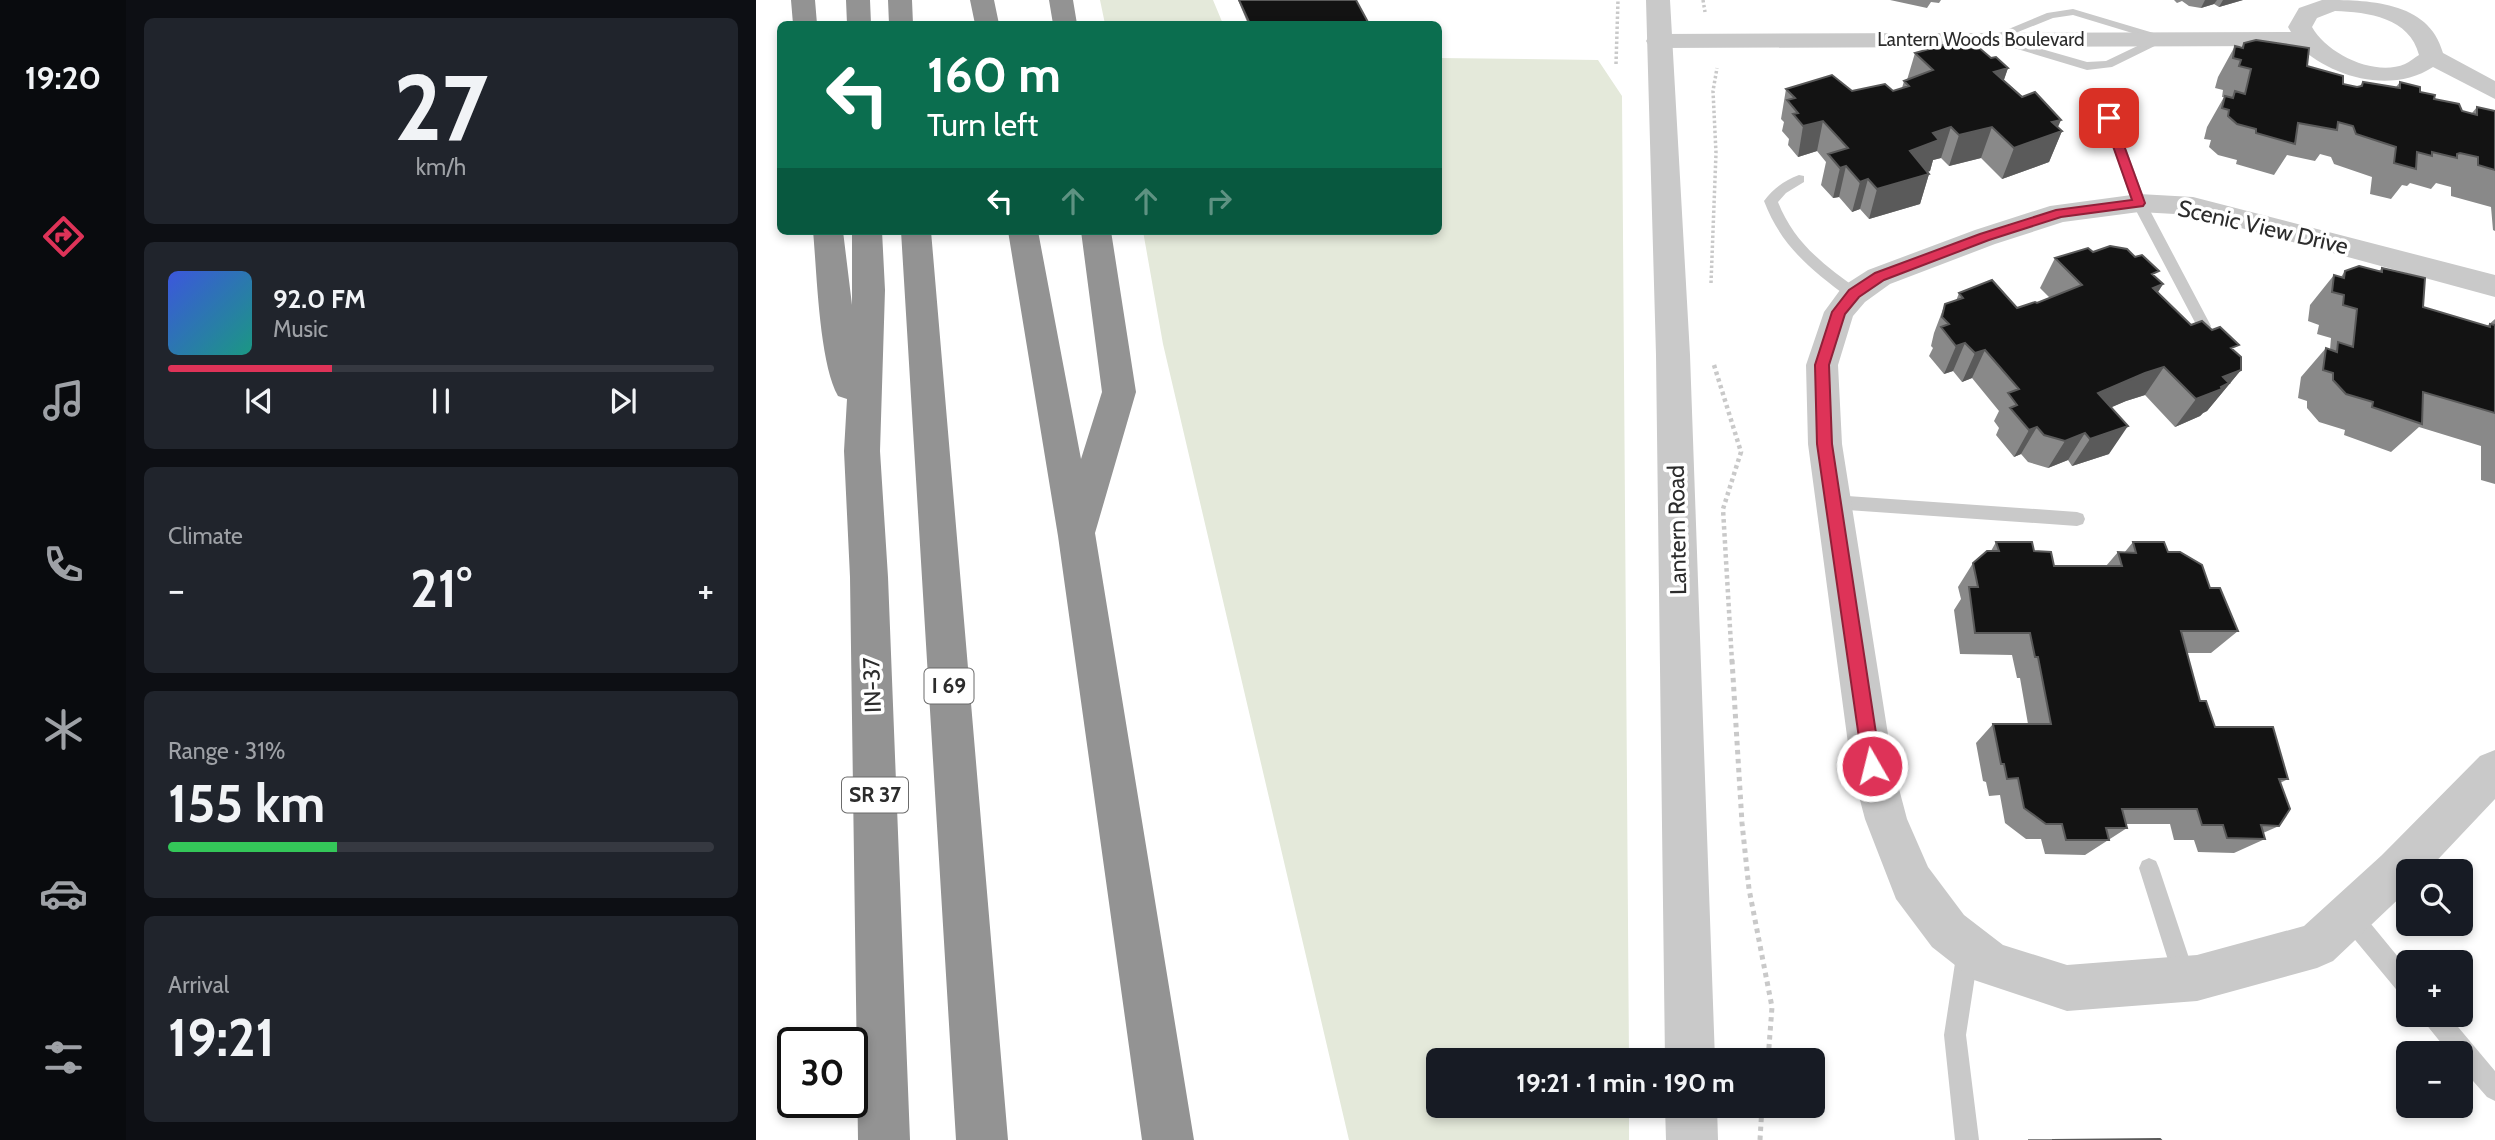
<!DOCTYPE html>
<meta charset="utf-8">
<style>
:root{--surface:#171b24;--page:#20242c;--text:#f1f3f6;--muted:#9ea1a6;--line:#363941;--accent:#de3358}
body{margin:0;font-family:Cabin,sans-serif;background:var(--page);color:var(--text);height:100vh;display:flex;flex-direction:column;font-size:26px;white-space:nowrap}
*{box-sizing:border-box;margin:0}
p{font-size:23px;color:var(--muted)}
.icon{flex:none;width:38px;height:38px;fill:none;stroke:currentColor;stroke-width:2;stroke-linecap:round;stroke-linejoin:round}
.map{position:relative;flex:1;overflow:hidden}
.drawer{display:flex;flex-direction:column;gap:18px;padding:18px;background:#0d0f14;width:630px}
.drawer>*{flex:none}
.top-card{position:absolute;left:21px;top:21px;width:665px;height:214px;border-radius:10px;box-shadow:0 4px 10px #0003;background:#0b6e4f;color:#fff;overflow:hidden}
.tools{position:absolute;left:1640px;top:859px;display:grid;gap:14px}
.tools a{display:grid;place-items:center;width:77px;height:77px;border-radius:10px;background:var(--surface);box-shadow:0 4px 10px #0003;font-size:35px}
.speed{position:absolute;left:21px;top:1027px;display:flex;gap:14px;font-size:35px;font-weight:700;text-align:center}
.speed>*{display:grid;place-content:center;width:91px;height:91px;border-radius:50%;background:var(--surface);box-shadow:0 4px 10px #0003;line-height:1}
.speed .limit{border:4px solid #111;border-radius:10px;background:#fff;color:#111}
.pin{position:absolute;display:grid;place-items:center;width:60px;height:60px;color:#fff;margin:-30px;border-radius:14px;box-shadow:0 4px 10px #0006}
.me{position:absolute;width:77px;margin:-38px;rotate:352deg;stroke-linejoin:round;filter:drop-shadow(0 0 5px #0008)}
.turn{display:flex;align-items:center;gap:24px;height:147px;padding:0 35px;font-size:32px}
.turn .icon{width:91px;height:91px;stroke-width:2.5}
.turn b{display:block;font-size:49px;line-height:60px}
.lanes{display:flex;align-items:center;height:66px;padding:0 35px;background:#0003;justify-content:center;gap:35px;direction:ltr}
.lanes .off{opacity:.35}
.big{font-size:52px;font-weight:700;line-height:1.1}
.drawer .widget{flex:1;display:flex;flex-direction:column;justify-content:center;gap:10px;min-width:0;padding:0 24px;border-radius:10px;background:var(--page)}
.drawer .dial{align-items:center;gap:0}
.dial b{font-size:91px;line-height:1}
.song{display:flex;align-items:center;gap:21px}
.cover{width:84px;height:84px;border-radius:10px;background:linear-gradient(135deg,hsl(230 70% 55%),hsl(170 70% 35%))}
.played{height:7px;border-radius:4px;background:linear-gradient(90deg,var(--accent) 30%,var(--line) 30%)}
.keys{display:flex;justify-content:space-around;direction:ltr}
.heat{display:flex;justify-content:space-between;align-items:center;font-size:38px;direction:ltr}
.charge{height:10px;border-radius:5px;background:linear-gradient(90deg,#34c759 31%,var(--line) 0)}
.trip{position:absolute;left:670px;top:1048px;width:399px;height:70px;border-radius:10px;background:var(--surface);box-shadow:0 4px 10px #0003;font-weight:700;line-height:70px;text-align:center}
main{display:flex;flex:1;min-height:0}
.tabs{display:flex;flex-direction:column;width:126px;justify-content:space-around;align-items:center;background:#090b0e;color:var(--muted)}
.tabs .icon{width:49px;height:49px}
.tabs .active{color:var(--accent)}
.tabs b{font-size:32px;color:var(--text)}
.map>svg:first-child{display:block}
.green{fill:#e4e9da}
.lines{fill:none;stroke-linecap:round;stroke-linejoin:round}
.path-far2{stroke:#c9c9c9;stroke-width:3.5;stroke-dasharray:2.5 2.5;stroke-linecap:butt}
.path-far1{stroke:#c9c9c9;stroke-width:4.5;stroke-dasharray:3.5 3.5;stroke-linecap:butt}
.path{stroke:#c9c9c9;stroke-width:5;stroke-dasharray:4.5 4.5;stroke-linecap:butt}
.service{fill:#c9c9c9;fill-rule:evenodd}
.minor{fill:#c9c9c9;fill-rule:evenodd}
.tertiary{fill:#c9c9c9;fill-rule:evenodd}
.motorway{fill:#939393;fill-rule:evenodd}
.wall{fill:#898989}
.shaded-wall{fill:#5a5a5a}
.building{fill:#131313;stroke:#5a5a5a;stroke-width:2}
.route{fill:#de3358;stroke:#902139;stroke-width:2}
.labels{text-anchor:middle;stroke-width:7;stroke-linejoin:round;paint-order:stroke}
.far-street-label{font-size:19px;fill:#2c2c2c;stroke:#fff}
.shield{fill:#fff;stroke:#6b6b6b;stroke-width:2}
.shield-label{font-size:21px;font-weight:bold;fill:#2c2c2c}
.street-label{font-size:23px;fill:#2c2c2c;stroke:#fff}
</style>
<main>
<nav class="tabs">
<b>19:20</b>
<svg class="icon active" aria-label="directions" viewBox="0 0 24 24"><path d="M12 3l9 9-9 9-9-9zM9 14v-3h6M13 9l2 2-2 2"/></svg>
<svg class="icon" aria-label="music" viewBox="0 0 24 24"><path d="M9 18V5l10-2v13"/><circle cx="6" cy="18" r="3"/><circle cx="16" cy="16" r="3"/></svg>
<svg class="icon" aria-label="phone" viewBox="0 0 24 24"><path d="M5 4h4l2 5-3 2q2 4 5 5l2-3 5 2v4C11 20 4 13 5 4z"/></svg>
<svg class="icon" aria-label="climate" viewBox="0 0 24 24"><path d="M12 3v18M4 7l16 10M4 17L20 7"/></svg>
<svg class="icon" aria-label="car" viewBox="0 0 24 24"><path d="M5 17H2v-5l4-1 3-4h7l3 4 3 1v5h-3M9 17h6M6 11h13"/><circle cx="7" cy="17" r="2"/><circle cx="17" cy="17" r="2"/></svg>
<svg class="icon" aria-label="filters" viewBox="0 0 24 24"><path d="M4 7h16M4 17h16"/><circle cx="9" cy="7" r="2"/><circle cx="15" cy="17" r="2"/></svg>
</nav>
<section class="drawer">
<div class="widget dial"><b>27</b><p>km/h</p></div>
<div class="widget">
<div class="song"><i class="cover"></i><div><b>92.0 FM</b><p>Music</p></div></div>
<div class="played"></div>
<div class="keys"><svg class="icon" aria-label="previous" viewBox="0 0 24 24"><path d="M18 5L8 12l10 7zM5 5v14"/></svg><svg class="icon" aria-label="pause" viewBox="0 0 24 24"><path d="M8 5v14M16 5v14"/></svg><svg class="icon" aria-label="next" viewBox="0 0 24 24"><path d="M6 5l10 7-10 7zM19 5v14"/></svg></div>
</div>
<div class="widget"><p>Climate</p>
<div class="heat"><a>−</a><b class="big">21°</b><a>+</a></div>
</div>
<div class="widget"><p>Range · 31%</p><b class="big">155 km</b><div class="charge"></div></div>
<div class="widget"><p>Arrival</p><b class="big">19:21</b></div>
</section>
<div class="map">
<svg width="1739" height="1140" viewBox="0 0 1739 1140">
<rect width="100%" height="100%" fill="#fff"/>
<path class="green" d="M344,0h113l10,24h-118z
M683,58l159,2 24,36 7,964h-191v46h191v34h-280l-186,-796 -20,-113h295z"/>
<g class="lines">
<path class="path-far2" d="M947,0l2,12
M860,64l2,-64
M955,283l5,-130 -3,-62 4,-23"/>
<path class="path-far1" d="M958,365l27,87 -18,57 9,153"/>
<path class="path" d="M976,660l10,163 7,66 23,118 -4,53
M1004,1140l2,-34"/>
<path class="service" d="M1317,9l94,28 2,2 -57,28 -25,3 -93,-28 -7,-4 60,-25zM1317,15l79,24 -46,22 -19,1 -84,-24 50,-20z
M1353,114l6,4 31,85 65,123 -2,4h-10l-67,-127 -29,-85z
M1043,175l5,1v6l-18,11 -8,9c16,41 46,63 81,88l2,4 -2,4h-10c-38,-28 -68,-52 -85,-97 9,-12 21,-21 35,-26z
M1077,495l244,17 6,2 2,5 -2,5 -6,2 -244,-17 -6,-2 -2,-5 2,-5z
M1393,858l7,3 3,7 37,111 -3,8 -8,3 -8,-3 -3,-8 -35,-111 3,-7z
M1593,904l8,3 51,62v28l-8,-3 -59,-71 -3,-8 3,-8z
M1212,939l8,3 3,8 -13,85 13,105h-24l-11,-105 13,-85 3,-8z
M1666,1015h26l47,56v30l-8,-4 -27,-31v-12h-10l-25,-31z"/>
<path class="minor" d="M1566,0c44,0 107,0 121,53l52,28v18l-62,-32c-41,27 -101,11 -134,-21l-641,2 -9,-2 -3,-5 3,-5 9,-2 633,-2 -3,-5 11,-19zM1579,11c33,1 75,7 84,44 -4,2 -9,7 -14,9 -30,13 -78,-10 -93,-37l5,-9z
M1383,194l54,3 302,78v22l-302,-82 -54,-3 -76,10 -68,22 -105,40 -25,18 -12,14 -15,49 4,79 51,322 14,53 21,48 36,48 39,30 64,20 130,-10 107,-29 78,-71 98,-99 15,-6v49l-69,73h-18v18l-75,71 -16,7 -120,33 -130,10 -93,-31 -42,-33 -36,-48 -31,-80 -14,-53 -43,-322 -2,-79 18,-53 19,-26 25,-16 107,-40 75,-24z"/>
<path class="tertiary" d="M890,0h24l20,355 25,705h-50l-9,-705z
M909,1106h52l1,34h-52z"/>
<path class="motorway" d="M35,0h24l2,24h-24z
M90,0h24l1,24h-24z
M132,0h24l1,24h-24z
M214,0h24l5,24h-24z
M293,0h24l4,24h-24z
M57,231h30l9,74v-74h30l3,59 -5,161 8,126 22,563h-52l-8,-563 -6,-126 3,-52 -9,-3c-19,-34 -21,-123 -25,-165z
M145,231h30l77,909h-52z
M252,231h30l43,228 21,-67 -21,-161h30l25,161 -41,141 99,607h-52l-84,-604z"/>
</g>
<path class="wall" d="M482,0h118l13,24h-121z
M1134,0h51l-2,3 -8,-1 -4,6z
M1418,0h69l-24,7 -5,-3 -13,4 -12,-2 -7,-5 -5,2z
M1488,43l63,23 36,18 14,3h2l4,-5 33,5 4,-5 62,29 10,2 5,-6 18,4v120l-2,-1 -2,-23 -40,-11v-9l-15,-4 -5,6 -21,-6 -3,3 -5,-1 -11,14 -21,-5 2,-17 -38,-13 -3,-7 -11,-3 -5,7 -28,-6 -13,20 -38,-11 1,-4 -19,-5 -9,-8 2,-7 -7,-1 3,-12 17,-30h-2l1,-7 -8,-2 3,-11 17,-31 6,2z
M1214,48l38,20 -4,12 58,51 -13,31 -47,17 -21,-21 -32,8 -8,-8 -8,2 -3,11 -3,1 2,2 -9,30 -51,15 -9,-10 -8,3 -13,-15 -6,1 -12,-13 5,-23 -9,-11 -19,6 -10,-12 1,-6 -7,-8 2,-9 -3,-3 5,-30 66,2h41l9,-3 2,-7 3,-1 8,-27z
M1337,252l62,25 8,7 -5,8 33,33 44,27 6,18 -34,41 -4,2 -3,3 -25,11 -30,-32 -19,6 -15,6 -2,47 -37,12 -4,-6 -20,8 -20,-6 -7,-8 -7,3 -18,-22 3,-7 -5,-7 5,-10 -27,-33 -10,4 -9,-11 -9,3 -15,-18 4,-8 -2,-2 3,-13 11,-29 11,-3 3,-8 58,15 20,-5 13,-5 -10,-10 15,-30z
M1626,268l41,39 64,19 8,-7v165l-14,-4v-34l-62,-19 -28,25 -47,-17 1,-5 -26,-8 -12,-14v-7l-9,-3 3,-21 25,-29 4,2 1,-12 -14,-4 2,-9 -11,-4 2,-16 24,-30 7,2 4,-6 33,1z
M1240,542l38,9 20,15h52l12,-14 6,1 9,-11 35,10 42,36 28,43 -27,22h-24l13,48 15,26 73,52 -8,4 -1,43 -16,7 2,6 -31,14 -36,-1 -4,-12h-20l-4,-16h-44l1,4 -42,27 -40,-1 -4,-15h-15l-21,-16 -5,-28 -11,1 -3,-14 -3,-1 -7,-38 17,-19h35l-8,-46h-3l-5,-23 -52,-1 -6,-44 7,-11 -3,-12 15,-24 18,-12z
M1272,1139h102l31,1h-133z"/>
<path class="shaded-wall" d="M1449,0h12l-3,4 -13,4z
M1467,0h20l-24,7z
M1252,68l-11,31 -3,-27z
M1305,120l-6,14 7,-3 -13,31 -47,17 12,-31 38,-26z
M1067,121l-6,30 -19,6 5,-31z
M1195,127l-10,31 -8,2 -3,11 -29,11 9,-31 23,-18z
M1236,127l-11,31 -32,8 10,-31z
M1090,166l-7,31 -6,1 7,-30z
M1173,174l-9,30 -51,15 8,-30z
M1112,179l-8,30 -8,3 8,-30z
M1407,284l-19,30 9,-26z
M1209,343l-12,28 -9,3 12,-28z
M1229,350l-13,28 -10,4 13,-29z
M1408,367l-19,28 -19,6 -46,20 18,-28 47,-20z
M1485,370l-34,41 -4,2 -3,3 -25,11 21,-28 27,-22z
M1372,426l-19,28 -37,12 18,-27z
M1281,427l-16,27 -7,3 15,-27z
M1329,433l-17,27 -20,8 17,-27z"/>
<path class="building" d="M483,0h117l13,24h-119z
M1205,40l9,8 7,-2 14,12 5,-1 12,11 -14,4 28,25 13,-5 26,28 -9,2 10,9 -48,17 -22,-21 -33,8 -8,-8 -18,6 6,7 -29,11 19,23 -52,15 -9,-10 -8,3 -14,-16 -6,2 -12,-14 20,-6 -25,-27 -20,5 -10,-12 5,-1 -11,-13 8,-2 -9,-9 46,-14 20,16 33,-7 8,7 16,-5 -5,-5 29,-11 -18,-17z
M1500,40l53,8 -2,18 36,10v8l14,3 5,-1 1,-4 37,6v-6l20,5v5l15,3 -1,4 25,5 3,7 15,4v-8l18,4v59l-17,-5v-8l-18,-4 -3,1v4l-25,-6v4l-15,-4 -1,17 -22,-6 2,-16 -40,-13 -3,-8 -15,-4 -1,8 -39,-7 -3,21 -39,-11v-4l-19,-5 -9,-8 1,-6 -7,-2 3,-12 8,2 2,-7 10,3 6,-25 -12,-3 2,-6 -8,-2 2,-12 8,2 1,-5z
M1354,246l17,3 8,8 7,-2 17,16 -7,3 11,10 -10,4 38,37 11,-4 10,9 8,-3 19,18 -8,3 10,9v13l-18,7 6,6 -8,4 1,2 -26,10 -32,-32 -19,6 -47,20 30,33 -38,13 -5,-6 -20,8 -21,-6 -7,-8 -8,3 -19,-22 7,-3 -9,-12 11,-4 -34,-39 -10,3 -10,-10 -9,3 -15,-19 8,-3 -7,-7 3,-13 18,-6 -4,-5 33,-13 25,28 18,-6 2,1 45,-18 -27,-27 33,-10 5,4z
M1603,266l23,6v-4l43,10 -2,29 67,20v-3l5,1v88l-72,-21 -1,32 -50,-17 1,-5 -27,-8 -13,-14v-7l-10,-3 3,-22 11,4 1,-10 15,5 4,-38 -14,-4 1,-10 -12,-3 2,-17 10,3 1,-7z
M1240,542h36l2,9 17,1 3,14h68l-4,-14 18,1 -3,-11h31l4,10h12l22,13 8,23h10l18,43h-57l19,70h6l9,26h58l15,52h-9l11,30 -11,17 -18,-1 4,14 -38,-1 -4,-13h-21l-5,-16h-75l5,19h-21l3,12h-43l-4,-16h-16l-22,-16 -6,-30 -11,1 -3,-15h-3l-8,-40h58l-13,-67h-3l-5,-24h-55l-6,-46h9l-5,-24 14,-12h12z
M1404,1139l1,1h-109z"/>
<path class="route" d="M1353,114l5,4 31,85 -2,3 -82,11 -72,23 -105,40 -25,17 -14,17 -16,51 3,79 49,322 -3,7 -6,2 -7,-2 -2,-7 -46,-322 -2,-79 17,-53 17,-22 26,-17 105,-39 76,-24 76,-10 -29,-82z"/>
<g class="labels">
<g class="far-street-label">
<text x="1225" y="46">Lantern Woods Boulevard</text>
</g>
<g class="shield">
<rect x="168.5" y="668.5" width="49" height="35" rx="5"/>
<rect x="86" y="777.5" width="66" height="35" rx="5"/>
</g>
<g class="shield-label">
<text x="193" y="693">I 69</text>
<text x="119" y="802">SR 37</text>
</g>
<g class="street-label">
<text transform="translate(1507 227) rotate(13)" y="8">Scenic View Drive</text>
<text transform="translate(921 530) rotate(-91)" y="8">Lantern Road</text>
<text transform="translate(116 685) rotate(-92)" y="8">IN-37</text>
</g>
</g>
</svg>
<div class="tools">
<a><svg class="icon" aria-label="search" viewBox="0 0 24 24"><circle cx="10" cy="10" r="6"/><path d="M15 15l6 6"/></svg></a>
<a>+</a>
<a>−</a>
</div>
<div class="speed"><div class="limit">30</div></div>
<div class="pin" style="left:1353px;top:118px;background:#d93025"><svg class="icon" aria-label="arrive" viewBox="0 0 24 24"><path d="M6 21V4h12l-3 4 3 4H6"/></svg></div>
<svg class="me" style="left:1116px;top:766px" viewBox="-20 -20 40 40"><circle r="17" fill="#de3358" stroke="#fff" stroke-width="3"/><path d="M0-11L8 9 0 5-8 9z" fill="#fff"/></svg>
<div class="trip">19:21 · 1 min · 190 m</div>
<div class="top-card">
<div class="turn"><svg class="icon" aria-label="left" viewBox="0 0 24 24"><path d="M17 20v-9H6M10 6l-5 5 5 5"/></svg><div><b>160 m</b>Turn left</div></div>
<div class="lanes"><svg class="icon" aria-label="left" viewBox="0 0 24 24"><path d="M17 20v-9H6M10 6l-5 5 5 5"/></svg><svg class="icon off" aria-label="ahead" viewBox="0 0 24 24"><path d="M12 20V5M6 11l6-6 6 6"/></svg><svg class="icon off" aria-label="ahead" viewBox="0 0 24 24"><path d="M12 20V5M6 11l6-6 6 6"/></svg><svg class="icon off" aria-label="right" viewBox="0 0 24 24"><path d="M7 20v-9h11M14 6l5 5-5 5"/></svg></div>
</div>
</div>
</main>
